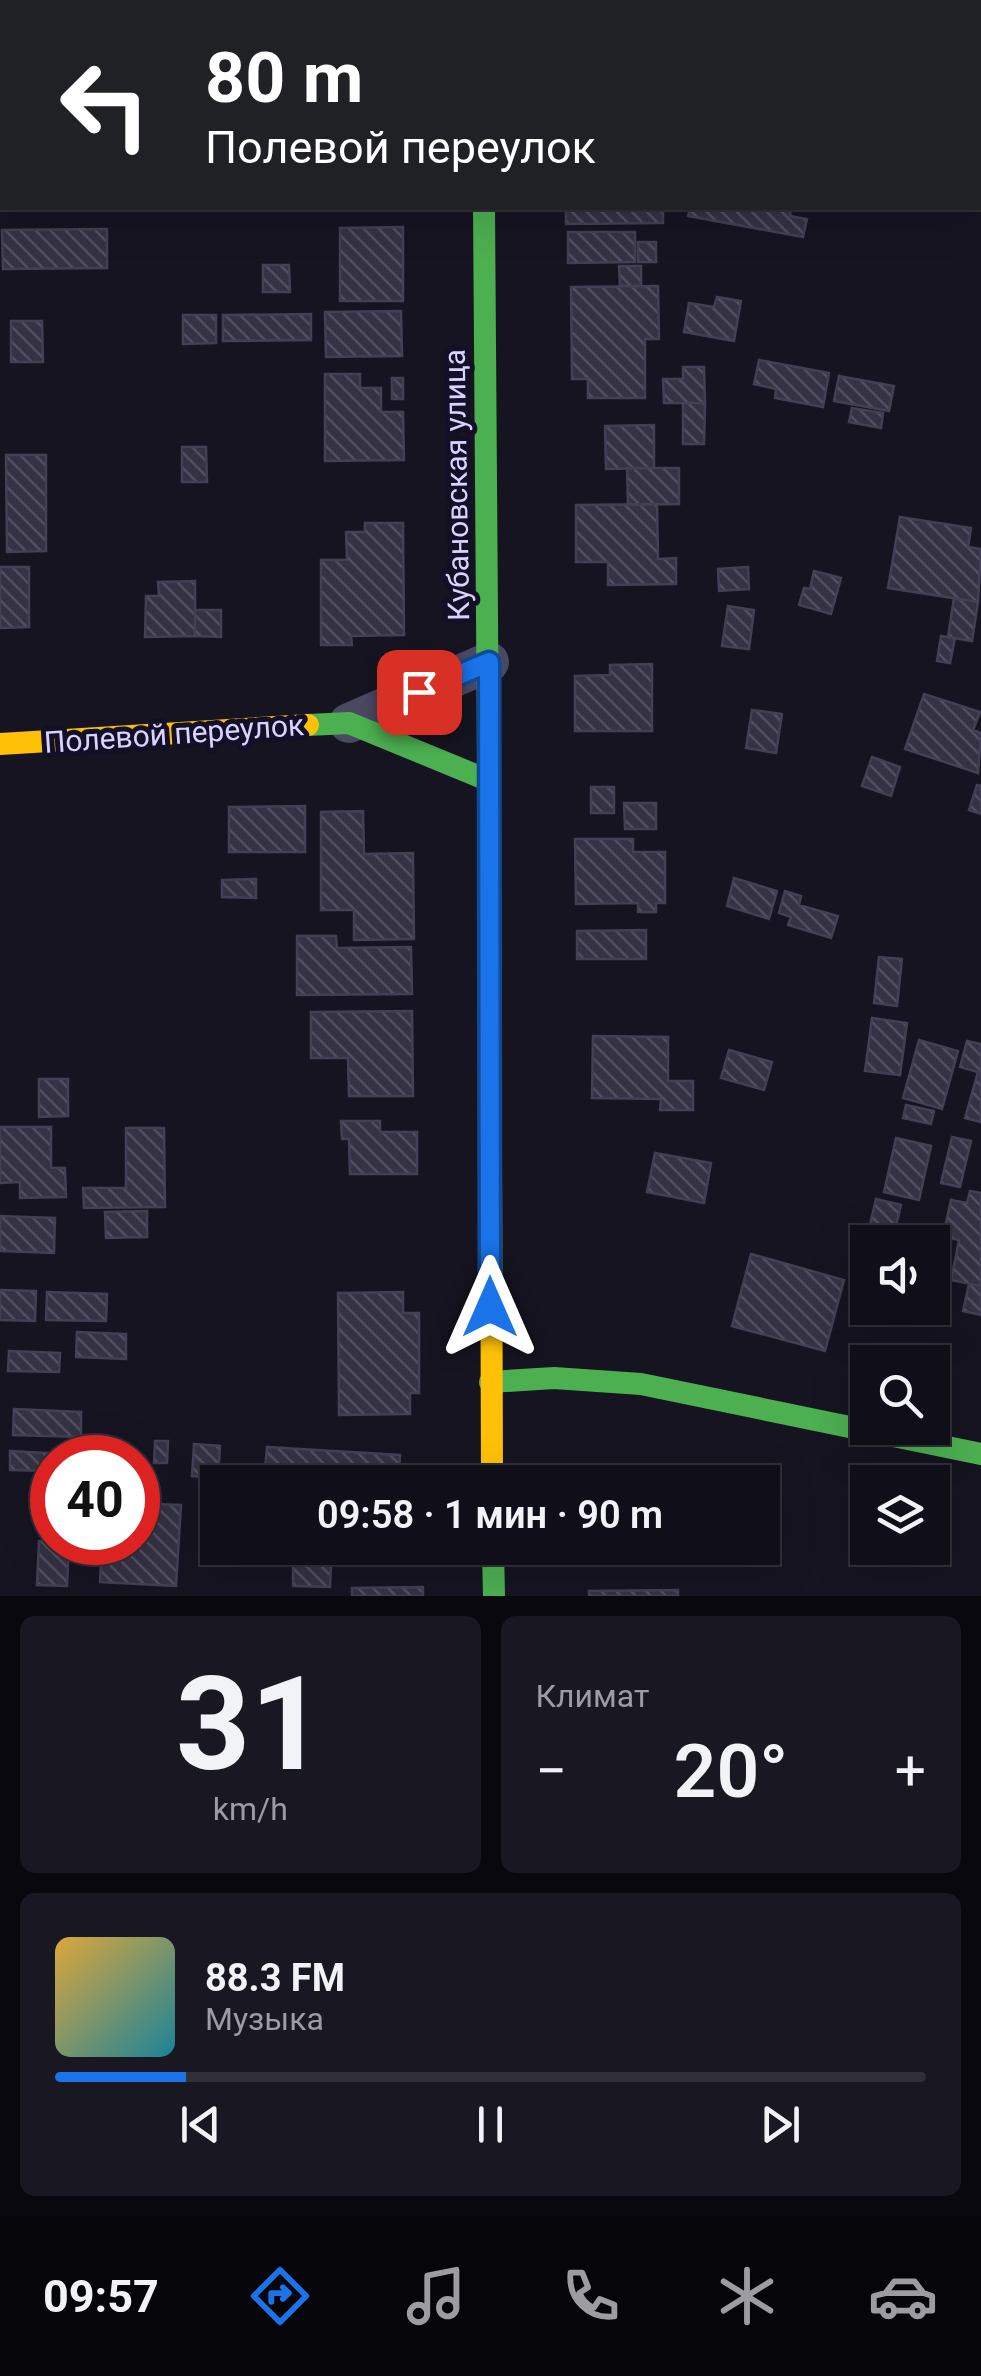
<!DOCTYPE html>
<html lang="ru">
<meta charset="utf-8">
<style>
:root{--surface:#100f19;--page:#191822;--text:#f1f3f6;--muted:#9c9ca2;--line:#302f38;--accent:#1a73e8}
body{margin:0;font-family:Roboto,sans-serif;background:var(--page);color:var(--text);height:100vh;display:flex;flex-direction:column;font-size:38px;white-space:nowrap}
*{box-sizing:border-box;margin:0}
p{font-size:32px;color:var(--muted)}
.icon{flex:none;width:55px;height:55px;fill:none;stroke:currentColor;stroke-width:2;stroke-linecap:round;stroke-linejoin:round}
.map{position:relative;height:1596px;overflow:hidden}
.details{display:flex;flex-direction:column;gap:20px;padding:20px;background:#09080e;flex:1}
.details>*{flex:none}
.hud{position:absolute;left:0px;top:0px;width:982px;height:210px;box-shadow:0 10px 40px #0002,0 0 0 2px var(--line);background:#202124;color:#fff;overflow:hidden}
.fabs{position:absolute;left:850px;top:1225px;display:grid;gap:20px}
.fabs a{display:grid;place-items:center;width:100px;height:100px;border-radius:0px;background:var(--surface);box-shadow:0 10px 40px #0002,0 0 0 2px var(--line);font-size:50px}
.speed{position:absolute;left:30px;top:1435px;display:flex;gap:20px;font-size:50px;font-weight:700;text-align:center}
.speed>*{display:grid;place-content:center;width:130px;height:130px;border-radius:50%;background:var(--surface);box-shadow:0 10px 40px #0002,0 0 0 2px var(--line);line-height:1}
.speed .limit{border:15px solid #d22;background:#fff;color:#111}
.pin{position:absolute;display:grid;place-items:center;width:85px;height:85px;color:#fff;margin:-42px;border-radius:20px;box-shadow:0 5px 15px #0006}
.me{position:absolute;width:110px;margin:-55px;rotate:0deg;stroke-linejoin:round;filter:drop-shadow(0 0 8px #0008)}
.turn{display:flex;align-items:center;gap:35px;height:210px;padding:0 40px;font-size:45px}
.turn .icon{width:130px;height:130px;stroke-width:2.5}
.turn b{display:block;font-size:70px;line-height:85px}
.big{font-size:75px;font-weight:600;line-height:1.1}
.details .card{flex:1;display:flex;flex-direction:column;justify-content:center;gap:15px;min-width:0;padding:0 35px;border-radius:15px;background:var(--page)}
.details .dial{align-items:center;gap:0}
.dial b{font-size:130px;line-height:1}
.song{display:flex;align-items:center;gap:30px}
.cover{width:120px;height:120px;border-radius:15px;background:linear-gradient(135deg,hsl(40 70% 55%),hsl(190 70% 35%))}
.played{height:10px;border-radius:5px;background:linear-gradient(90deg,var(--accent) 15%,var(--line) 15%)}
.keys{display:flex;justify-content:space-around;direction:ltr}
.heat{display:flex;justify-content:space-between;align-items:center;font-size:55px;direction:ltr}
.details .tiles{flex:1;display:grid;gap:20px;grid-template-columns:1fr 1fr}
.card:last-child{grid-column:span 2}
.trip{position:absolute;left:200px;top:1465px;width:580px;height:100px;border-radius:0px;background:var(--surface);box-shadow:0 10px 40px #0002,0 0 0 2px var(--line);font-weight:600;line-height:100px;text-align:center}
.dock{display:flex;height:160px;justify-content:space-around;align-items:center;background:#06060a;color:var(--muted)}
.dock .icon{width:70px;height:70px}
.dock .active{color:var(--accent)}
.dock b{font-size:45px;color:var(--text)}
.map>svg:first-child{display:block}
.building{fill:url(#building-back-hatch);stroke:#433f54;stroke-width:2.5}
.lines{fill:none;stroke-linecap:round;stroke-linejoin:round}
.street{stroke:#4a4962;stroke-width:40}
.fast{stroke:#4caf50;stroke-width:22}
.slow{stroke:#ffc107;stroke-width:22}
.jam{stroke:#c62828;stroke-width:22}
.route-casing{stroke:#114b97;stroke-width:25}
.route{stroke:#1a73e8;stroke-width:18}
.labels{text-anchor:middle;stroke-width:10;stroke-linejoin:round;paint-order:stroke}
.street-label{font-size:30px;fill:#d9d4ff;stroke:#130f26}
</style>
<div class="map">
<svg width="981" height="1596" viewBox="0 0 981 1596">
<defs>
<pattern id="building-back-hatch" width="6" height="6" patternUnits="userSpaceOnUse" patternTransform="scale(2.5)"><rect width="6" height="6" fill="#343243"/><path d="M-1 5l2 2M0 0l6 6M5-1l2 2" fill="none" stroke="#514f5f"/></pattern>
</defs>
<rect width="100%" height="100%" fill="#161421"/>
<path class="building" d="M566,208h97v15l-97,1z
M690,208h101l-1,8 17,3 -4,18 -115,-21z
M403,227v74h-63v-73z
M107,229v39l-104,1 -1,-39z
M568,232h67v30l-67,1z
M638,242h18v20h-18z
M263,265h26l1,27h-27z
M619,266h22v20h-21z
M658,286l1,53h-14v59h-57v-19h-16l-1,-92z
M717,297l24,4 -7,40 -50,-9 5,-29 25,4z
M401,311l1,45 -76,1 -1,-45z
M311,314v26l-88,1v-26z
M183,315h33v28l-33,1z
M11,321h31l1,41h-32z
M759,360l70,13 -6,34 -48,-9 1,-9 -22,-5z
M683,367h21l1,36h-41l-1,-24h20z
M325,374h35v14h21v24h22l1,48 -79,1z
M839,376l55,10 -5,25 -55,-10z
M392,378h11v21h-11z
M683,403h22l-1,41h-21z
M852,408l31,5 -2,15 -32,-6z
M654,425v43l-48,1 -1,-43z
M182,447h24l1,35h-25z
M6,455h40v96l-39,1z
M627,468h52v36l-51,1z
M657,504l1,55 18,-1v26l-68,1v-23h-32v-57z
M900,517l71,11 -3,19 13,2 -3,53 -90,-14z
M365,523h38l1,112 -53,1 1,9h-31v-85h26l-1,-28h19z
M0,567h29v60l-29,1z
M748,567l1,22 -30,2 -1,-22z
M814,571l27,7 -10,36 -32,-9 5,-17 6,1z
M195,581v55l-50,1 1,-41h13l-1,-14z
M954,598l24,4 -6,39 -24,-4z
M728,606l26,4 -5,39 -27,-3z
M195,610h26v27l-26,-1z
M941,636l14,2 -5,25 -13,-2z
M652,664v67h-77v-55l35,-1v-10z
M924,694l56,18 -7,18 8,3 -3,40 -73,-24z
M752,710l30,4 -6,39 -30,-5z
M872,757l28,10 -9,29 -29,-10z
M977,785l4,1v28l-12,-4z
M591,787h23v26h-23z
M624,803h32v26h-31z
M305,806v46h-76v-45z
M363,811l1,43 49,-1 1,86 -60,1v-30h-33v-98z
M575,839h58v13h32v51h-9v9h-18v-9l-62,1z
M734,878l43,13 -8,28 -42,-13z
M256,879v19l-34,-1v-17z
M785,891l16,5 -2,9 39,11 -7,22 -43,-13 3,-8 -12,-4z
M646,930v29h-69v-28z
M297,936h39l1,12 74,-1 1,47 -115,1z
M879,957l23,2 -5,47 -23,-3z
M412,1011l1,85h-64l-1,-38h-37v-46z
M872,1018l35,5 -7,52 -35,-4z
M593,1036l75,1v44h25v29h-33l1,-11 -69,-1z
M919,1040l39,11 -16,58 -39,-11z
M967,1041l14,3v78l-16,-4 13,-46 -18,-5z
M729,1050l43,12 -8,28 -43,-12z
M39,1079h29v37l-29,1z
M906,1105l28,6 -3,13 -28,-6z
M341,1121h39v11h37v42h-67l-1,-35h-7z
M0,1127h51v41h14l1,29 -46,1v-16l-20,1z
M126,1128h38l1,79 -81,1 -1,-20h43z
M952,1137l19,4 -11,46 -19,-4z
M896,1138l35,8 -12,54 -35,-8z
M655,1153l56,10 -7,40 -57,-11z
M970,1191l11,2v93l-30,-6 8,-40 -16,-4 8,-36 16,3z
M876,1199l25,6 -9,37h-24v13l-5,-1z
M147,1211v26l-41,1 -1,-26z
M0,1216l55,2 -1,35 -54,-2z
M751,1254l93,26 -19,71 -93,-25z
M969,1284l12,2v29l-18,-4z
M0,1290l36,1 -1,30 -35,-1z
M47,1292l60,2 -1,27 -60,-1z
M403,1292v21h16v80h-9v21l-71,1 -1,-122z
M77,1332l49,2v25l-50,-2z
M9,1351l51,2 -1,19 -51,-1z
M14,1409l67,3v25l-68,-2z
M155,1441h13l-1,22h-13z
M194,1444l26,2 -2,32 -26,-2z
M267,1447l133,8 -2,27h-134z
M10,1451l54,3v4h-12v13l-42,-1z
M138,1467v13l18,1 -1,23 26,1 -5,81 -76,-4 2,-40h36z
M614,1470h36l1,12h-36z
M39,1541l30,1 -2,44 -30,-1z
M293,1565l38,1 -1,21 -37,-1z
M423,1587v9h-71v-8z
M678,1590v6h-89v-5z"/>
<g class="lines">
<path class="street" d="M349,723l140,-61"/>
<path class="fast" d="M484,208l7,952
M308,725l41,-2 141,58
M490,1382l64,-4 87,6 340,70
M493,1548l1,48"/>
<path class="slow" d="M0,744l308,-19
M491,1160l1,322"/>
<path class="jam" d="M482,0v2"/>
</g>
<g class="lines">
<defs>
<path id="route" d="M419,692l70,-30 1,645"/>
</defs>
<use href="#route" class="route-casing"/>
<use href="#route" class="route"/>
</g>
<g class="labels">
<g class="street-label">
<text transform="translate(457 485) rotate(-91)" y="10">Кубановская улица</text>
<text transform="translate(174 734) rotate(-4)" y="10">Полевой переулок</text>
</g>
</g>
</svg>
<div class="fabs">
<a><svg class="icon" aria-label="sound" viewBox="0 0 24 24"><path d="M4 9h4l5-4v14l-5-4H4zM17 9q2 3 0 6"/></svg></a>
<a><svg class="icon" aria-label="search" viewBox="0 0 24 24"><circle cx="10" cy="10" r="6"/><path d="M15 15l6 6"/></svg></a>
<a><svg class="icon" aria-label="layers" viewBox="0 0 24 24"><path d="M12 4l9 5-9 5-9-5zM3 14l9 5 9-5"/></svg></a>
</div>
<div class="speed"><div class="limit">40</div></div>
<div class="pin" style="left:419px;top:692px;background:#d93025"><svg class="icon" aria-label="arrive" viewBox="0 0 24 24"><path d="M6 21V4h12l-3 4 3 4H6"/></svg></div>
<svg class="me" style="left:490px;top:1307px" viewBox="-20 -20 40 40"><path d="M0-17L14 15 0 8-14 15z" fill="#1a73e8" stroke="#fff" stroke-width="4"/></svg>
<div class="trip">09:58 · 1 мин · 90 m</div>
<div class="hud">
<div class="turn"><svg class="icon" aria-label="left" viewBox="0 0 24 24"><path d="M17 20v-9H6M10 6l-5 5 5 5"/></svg><div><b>80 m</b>Полевой переулок</div></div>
</div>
</div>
<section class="details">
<div class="tiles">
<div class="card dial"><b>31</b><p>km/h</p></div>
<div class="card"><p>Климат</p>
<div class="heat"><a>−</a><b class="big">20°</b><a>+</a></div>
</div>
<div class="card">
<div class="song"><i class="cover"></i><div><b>88.3 FM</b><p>Музыка</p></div></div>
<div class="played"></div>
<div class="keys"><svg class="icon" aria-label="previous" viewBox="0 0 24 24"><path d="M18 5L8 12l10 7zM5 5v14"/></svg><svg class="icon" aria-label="pause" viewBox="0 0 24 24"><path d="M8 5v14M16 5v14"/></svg><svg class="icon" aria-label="next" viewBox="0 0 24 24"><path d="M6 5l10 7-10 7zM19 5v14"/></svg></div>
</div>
</div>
</section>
<nav class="dock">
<b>09:57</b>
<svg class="icon active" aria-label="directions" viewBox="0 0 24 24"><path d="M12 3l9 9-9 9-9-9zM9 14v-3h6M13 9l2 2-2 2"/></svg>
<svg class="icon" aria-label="music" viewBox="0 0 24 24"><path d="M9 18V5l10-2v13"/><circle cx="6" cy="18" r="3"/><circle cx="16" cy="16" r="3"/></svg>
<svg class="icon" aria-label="phone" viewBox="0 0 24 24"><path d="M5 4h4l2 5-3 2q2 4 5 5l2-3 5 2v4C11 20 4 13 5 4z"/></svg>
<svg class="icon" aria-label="climate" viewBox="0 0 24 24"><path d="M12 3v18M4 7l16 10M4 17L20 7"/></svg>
<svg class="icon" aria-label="car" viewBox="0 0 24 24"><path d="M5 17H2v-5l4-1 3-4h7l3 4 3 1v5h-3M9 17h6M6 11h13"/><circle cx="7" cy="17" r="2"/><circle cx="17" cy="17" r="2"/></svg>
</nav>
